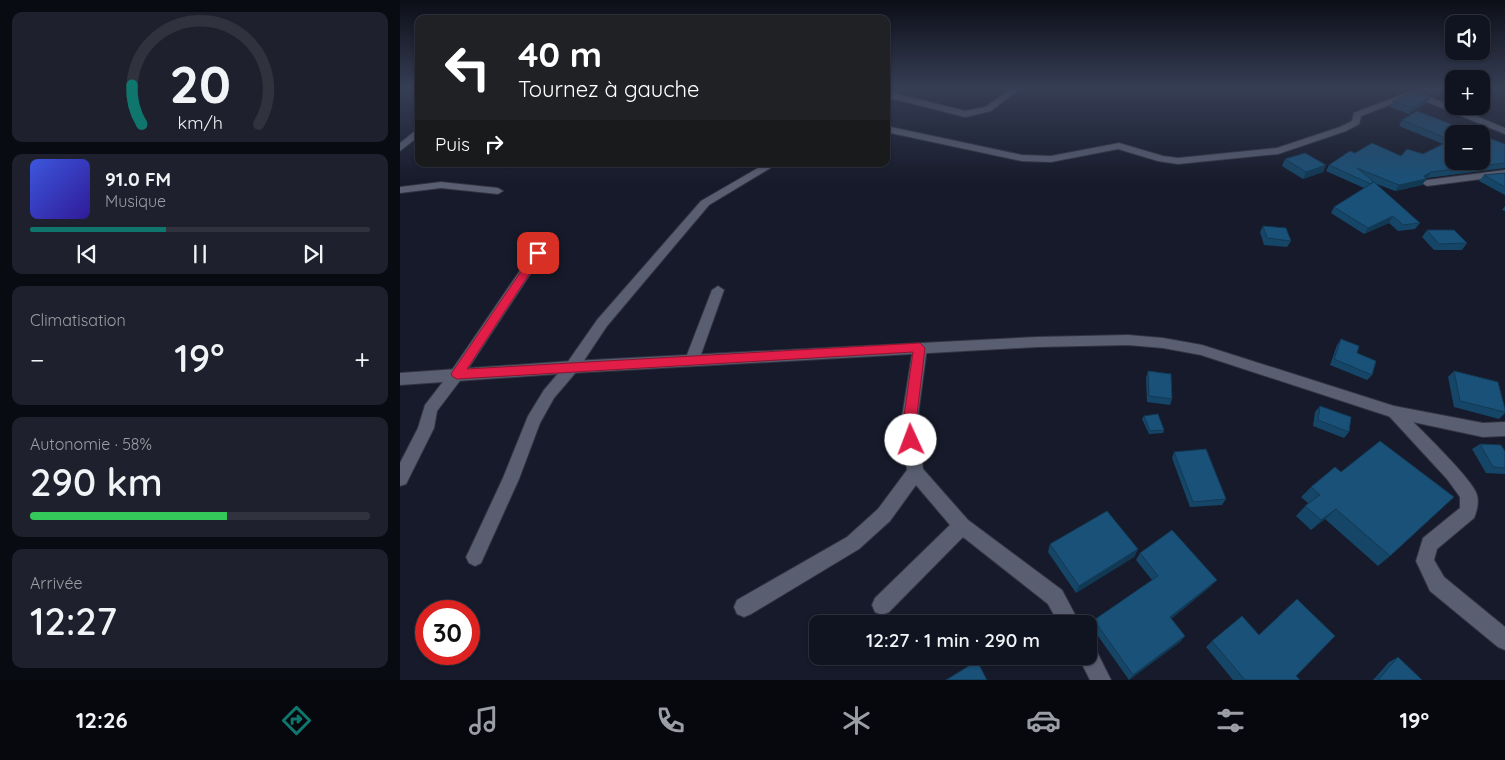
<!DOCTYPE html>
<html lang="fr">
<meta charset="utf-8">
<style>
:root{--surface:#101420;--page:#1e212d;--text:#f1f3f6;--muted:#9c9ea5;--line:#30333e;--accent:#0f766e}
body{margin:0;font-family:Quicksand,sans-serif;background:var(--page);color:var(--text);height:100vh;display:flex;flex-direction:column;font-size:19px;white-space:nowrap}
*{box-sizing:border-box;margin:0}
p{font-size:16px;color:var(--muted)}
.icon{flex:none;width:28px;height:28px;fill:none;stroke:currentColor;stroke-width:2;stroke-linecap:round;stroke-linejoin:round}
.map{position:relative;flex:1;overflow:hidden}
.sheet{display:flex;flex-direction:column;gap:12px;padding:12px;background:#090b12;width:400px}
.sheet>*{flex:none}
.top-card{position:absolute;left:15px;top:15px;width:475px;height:152px;border-radius:10px;box-shadow:0 1px 4px #0004,0 0 0 1px var(--line);background:#202124;color:#fff;overflow:hidden}
.controls{position:absolute;left:1045px;top:15px;display:grid;gap:10px}
.controls a{display:grid;place-items:center;width:45px;height:45px;border-radius:10px;background:var(--surface);box-shadow:0 1px 4px #0004,0 0 0 1px var(--line);font-size:25px}
.speed{position:absolute;left:15px;top:600px;display:flex;gap:10px;font-size:25px;font-weight:700;text-align:center}
.speed>*{display:grid;place-content:center;width:65px;height:65px;border-radius:50%;background:var(--surface);box-shadow:0 1px 4px #0004,0 0 0 1px var(--line);line-height:1}
.speed .limit{border:8px solid #d22;background:#fff;color:#111}
.pin{position:absolute;display:grid;place-items:center;width:42px;height:42px;color:#fff;margin:-21px;border-radius:10px;box-shadow:0 2px 8px #0006}
.me{position:absolute;width:55px;margin:-28px;rotate:358deg;stroke-linejoin:round;filter:drop-shadow(0 0 4px #0008)}
.turn{display:flex;align-items:center;gap:18px;height:105px;padding:0 20px;font-size:22px}
.turn .icon{width:65px;height:65px;stroke-width:2.5}
.turn b{display:block;font-size:35px;line-height:42px}
.then{display:flex;align-items:center;height:48px;padding:0 20px;background:#0003;gap:10px;font-size:19px}
.big{font-size:38px;font-weight:600;line-height:1.1}
.sheet .widget{flex:1;display:flex;flex-direction:column;justify-content:center;gap:8px;min-width:0;padding:0 18px;border-radius:10px;background:var(--page)}
.sheet .dial{align-items:center;gap:0}
.dial svg{height:130px;overflow:visible;fill:none;stroke:var(--line);stroke-width:7;stroke-linecap:round;text-anchor:middle}
.dial text{fill:var(--text);stroke:none}
.song{display:flex;align-items:center;gap:15px}
.cover{width:60px;height:60px;border-radius:8px;background:linear-gradient(135deg,hsl(230 70% 55%),hsl(250 70% 35%))}
.played{height:5px;border-radius:2px;background:linear-gradient(90deg,var(--accent) 40%,var(--line) 40%)}
.keys{display:flex;justify-content:space-around;direction:ltr}
.heat{display:flex;justify-content:space-between;align-items:center;font-size:28px;direction:ltr}
.charge{height:8px;border-radius:4px;background:linear-gradient(90deg,#34c759 58%,var(--line) 0)}
.trip{position:absolute;left:409px;top:615px;width:288px;height:50px;border-radius:10px;background:var(--surface);box-shadow:0 1px 4px #0004,0 0 0 1px var(--line);font-weight:600;line-height:50px;text-align:center}
.menu{display:flex;height:80px;justify-content:space-around;align-items:center;background:#06080d;color:var(--muted)}
.menu .icon{width:35px;height:35px}
.menu .current{color:var(--accent)}
.menu b{font-size:22px;color:var(--text)}
main{display:flex;flex:1;min-height:0}
.map>svg:first-child{display:block}
.lines{fill:none;stroke-linecap:round;stroke-linejoin:round}
.minor-casing{stroke:#323441;stroke-width:2}
.tertiary-casing{stroke:#323441;stroke-width:2}
.minor{fill:#595e71;fill-rule:evenodd}
.tertiary{fill:#595e71;fill-rule:evenodd}
.wall{fill:#164667}
.shaded-wall{fill:#123954}
.building{fill:#1a5178;stroke:#123954}
.route{fill:#e11d48;stroke:#92132f}
</style>
<main>
<section class="sheet">
<div class="widget dial"><svg viewBox="0 0 100 80">
<path d="M14 69A42 42 0 1 1 86 69"/>
<path d="M14 69A42 42 0 0 1 8 45" stroke="#0f766e"/>
<text x="50" y="56" font-size="32" font-weight="700">20</text>
<text x="50" y="72" font-size="11">km/h</text>
</svg></div>
<div class="widget">
<div class="song"><i class="cover"></i><div><b>91.0 FM</b><p>Musique</p></div></div>
<div class="played"></div>
<div class="keys"><svg class="icon" aria-label="previous" viewBox="0 0 24 24"><path d="M18 5L8 12l10 7zM5 5v14"/></svg><svg class="icon" aria-label="pause" viewBox="0 0 24 24"><path d="M8 5v14M16 5v14"/></svg><svg class="icon" aria-label="next" viewBox="0 0 24 24"><path d="M6 5l10 7-10 7zM19 5v14"/></svg></div>
</div>
<div class="widget"><p>Climatisation</p>
<div class="heat"><a>−</a><b class="big">19°</b><a>+</a></div>
</div>
<div class="widget"><p>Autonomie · 58%</p><b class="big">290 km</b><div class="charge"></div></div>
<div class="widget"><p>Arrivée</p><b class="big">12:27</b></div>
</section>
<div class="map">
<svg width="1105" height="680" viewBox="0 0 1105 680">
<rect width="100%" height="100%" fill="#161a2a"/>
<g class="lines">
<defs>
<path id="minor" d="M612,88h9l-30,23 -26,6 -79,-20v-6l79,20 20,-4z
M1013,90l92,38v6l-92,-38 -52,20 -2,8 -13,7 -68,23 -100,10 -20,-3 -40,-12 -67,13 -29,-1 -136,-29v-6l136,29 29,1 68,-13 44,13 15,2 99,-10 63,-21 12,-6 2,-8z
M19,128v8l-19,15v-8z
M365,164h12l-68,41 -102,121 -30,45 -23,27 -14,25 -21,56 -38,84 -6,3 -6,-3 -3,-6 3,-6 34,-73 25,-62 16,-26 23,-27 30,-43 104,-119z
M1105,170v6l-78,10 -5,-3 5,-3z
M41,182l57,6 5,3 -5,3 -57,-6 -41,5v-6z
M138,249l6,4 -82,125 -25,33 -3,17 -28,56 -6,2v-23l18,-35 7,-23 27,-35 82,-120z
M318,286l6,4 -25,70 -2,4 -5,1 -5,-1 -2,-4 27,-70z
M520,343l5,1 2,4 -10,75 6,46 45,51 94,70 18,34h-21l-11,-20 -85,-67 -74,75 -7,3 -7,-3 -3,-7 3,-7 75,-73 -34,-40 -26,36 -31,28 -108,65 -7,3 -7,-3 -3,-7 3,-7 110,-63 31,-28 29,-39 -6,-47 12,-75 2,-4z
M994,406l5,2c14,14 75,72 78,87 2,7 0,16 -3,23l-37,31 -3,11 10,17 61,50v23l-7,-3 -68,-56 -14,-30 7,-23 37,-30v-11l-13,-18 -58,-63 -3,-4 3,-4z
M688,645l7,3 16,32h-21l-12,-24h10z"/>
<path id="tertiary" d="M728,335l35,3 39,7 192,61 89,17 22,-1v14l-22,1 -89,-19 -193,-63 -38,-7 -35,-3 -91,2 -465,26 -172,12v-12l172,-12 465,-24z"/>
</defs>
<use href="#minor" class="minor-casing"/>
<use href="#tertiary" class="tertiary-casing"/>
<use href="#minor" class="minor"/>
<use href="#tertiary" class="tertiary"/>
</g>
<path class="wall" d="M1014,88h40v5l-4,3 -8,-3 -6,4z
M1030,98l-4,5 -17,11 -19,-7 3,-6z
M1002,120l103,24v24l-78,10 -5,7 -27,6 -21,-8 46,40 -5,6 -17,2 -9,-8 -25,11 -33,-21 3,-6 30,-19 -38,-17 3,-6 26,-12 46,3 22,-2 20,-10 -44,-18z
M885,159l41,6 -3,7 -20,7 -21,-13z
M1105,173v22l-26,-14 5,-6z
M1105,206v5l-3,-1z
M863,226l28,15 -4,6 -23,-2 -4,-13z
M1027,230l40,13 -5,7h-28l-12,-13z
M941,339l16,14 15,22 -5,5 -37,-15 7,-20z
M748,371l24,28 -2,6 -23,-3 -1,-24z
M1054,371l51,38v4l-6,6 -45,-12 -6,-30z
M920,406l29,26 -5,6 -31,-12 2,-14z
M744,416l20,14 -1,3 -14,1 -7,-15z
M1080,444l25,7v23l-19,-1 -14,-24z
M774,452l52,47 -4,6 -32,2 -18,-49z
M911,487l79,69 -12,10 -53,-47 -14,11 -15,-14 12,-13 -7,-6z
M650,544l88,5 -4,8 -58,36 -28,-41z
M740,553l71,33 -40,33 14,17 -5,6 -51,38 -38,-54 3,-6 58,-40 -16,-20z
M897,599l-1,77 4,4h-67l-27,-33 6,-6 47,-6z
M998,657l24,23h-49l16,-18z"/>
<path class="shaded-wall" d="M1045,88l-3,5 -6,4 3,-4z
M1030,98l-4,5 -17,11 3,-6z
M926,165l-3,7 -20,7 3,-7z
M1031,172l-4,6 -2,1h1l-4,6 -27,6 4,-6 25,-9z
M993,216l-4,7 -25,11 4,-6z
M936,509l-11,10 -14,11 10,-10z
M738,549l-4,8 -58,36 3,-7z
M817,580l-6,6 -45,37 4,-6z
M785,636l-5,6 -51,38 4,-5z"/>
<path class="building" d="M1027,88h27v3h-1l-8,-3 -6,5z
M1016,92l14,6 -18,10 -19,-7z
M1017,111l60,23h-23v27h27v-26l24,9v19l-74,9 -7,4 2,3 -27,6 -42,-17 16,13 -2,3 -42,-19 21,-14 5,2 17,-10 29,13 6,-7 16,5 28,-14 -49,-20z
M905,153l21,12 -20,7 -21,-13z
M1105,173v14l-21,-12z
M974,182l46,41 -17,2 -10,-9 -25,12 -34,-21z
M863,226l23,2 5,13 -24,-3z
M1027,230h27l13,13 -28,1z
M941,339l18,7 -2,7 19,8 -4,14 -38,-16z
M748,371l23,3 1,25 -23,-3z
M1054,371l44,11 7,27v3l-45,-11z
M920,406l31,11 -2,15 -31,-12z
M758,414l6,16 -14,1 -6,-15z
M980,441l74,56 -64,59 -54,-47 -15,11 -16,-14 15,-11 -9,-8 24,-20 6,5z
M1080,444l21,1 4,6v17l-12,-1z
M806,449l20,50 -33,3 -19,-50z
M707,511l31,38 -59,37 -29,-42z
M772,530l45,50 -47,37 15,19 -52,39 -39,-55 64,-44 -18,-23z
M897,599l38,37 -39,40 4,4h-55l-33,-39 30,-25 17,19z
M998,657l24,23h-44z
M577,661l10,19h-41z"/>
<linearGradient id="sky" x2="0" y2="1"><stop stop-color="#0c0e17"/><stop offset="0.48" stop-color="#363e55"/><stop offset="1" stop-color="#363e55" stop-opacity="0"/></linearGradient>
<rect width="1105" height="183" fill="url(#sky)"/>
<path class="route" d="M138,250l5,3 -76,116 453,-26 5,5 -9,75 2,17 -2,3 -5,2 -4,-2 -4,-20 10,-71 -456,27 -4,-2 -2,-3 2,-3 82,-120z"/>
</svg>
<div class="controls">
<a><svg class="icon" aria-label="sound" viewBox="0 0 24 24"><path d="M4 9h4l5-4v14l-5-4H4zM17 9q2 3 0 6"/></svg></a>
<a>+</a>
<a>−</a>
</div>
<div class="speed"><div class="limit">30</div></div>
<div class="pin" style="left:138px;top:253px;background:#d93025"><svg class="icon" aria-label="arrive" viewBox="0 0 24 24"><path d="M6 21V4h12l-3 4 3 4H6"/></svg></div>
<svg class="me" style="left:511px;top:440px" viewBox="-20 -20 40 40"><circle r="19" fill="#fff"/><path d="M0-13L10 11 0 6-10 11z" fill="#e11d48"/></svg>
<div class="trip">12:27 · 1 min · 290 m</div>
<div class="top-card">
<div class="turn"><svg class="icon" aria-label="left" viewBox="0 0 24 24"><path d="M17 20v-9H6M10 6l-5 5 5 5"/></svg><div><b>40 m</b>Tournez à gauche</div></div>
<div class="then">Puis<svg class="icon" aria-label="right" viewBox="0 0 24 24"><path d="M7 20v-9h11M14 6l5 5-5 5"/></svg></div>
</div>
</div>
</main>
<nav class="menu">
<b>12:26</b>
<svg class="icon current" aria-label="directions" viewBox="0 0 24 24"><path d="M12 3l9 9-9 9-9-9zM9 14v-3h6M13 9l2 2-2 2"/></svg>
<svg class="icon" aria-label="music" viewBox="0 0 24 24"><path d="M9 18V5l10-2v13"/><circle cx="6" cy="18" r="3"/><circle cx="16" cy="16" r="3"/></svg>
<svg class="icon" aria-label="phone" viewBox="0 0 24 24"><path d="M5 4h4l2 5-3 2q2 4 5 5l2-3 5 2v4C11 20 4 13 5 4z"/></svg>
<svg class="icon" aria-label="climate" viewBox="0 0 24 24"><path d="M12 3v18M4 7l16 10M4 17L20 7"/></svg>
<svg class="icon" aria-label="car" viewBox="0 0 24 24"><path d="M5 17H2v-5l4-1 3-4h7l3 4 3 1v5h-3M9 17h6M6 11h13"/><circle cx="7" cy="17" r="2"/><circle cx="17" cy="17" r="2"/></svg>
<svg class="icon" aria-label="filters" viewBox="0 0 24 24"><path d="M4 7h16M4 17h16"/><circle cx="9" cy="7" r="2"/><circle cx="15" cy="17" r="2"/></svg>
<b>19°</b>
</nav>
